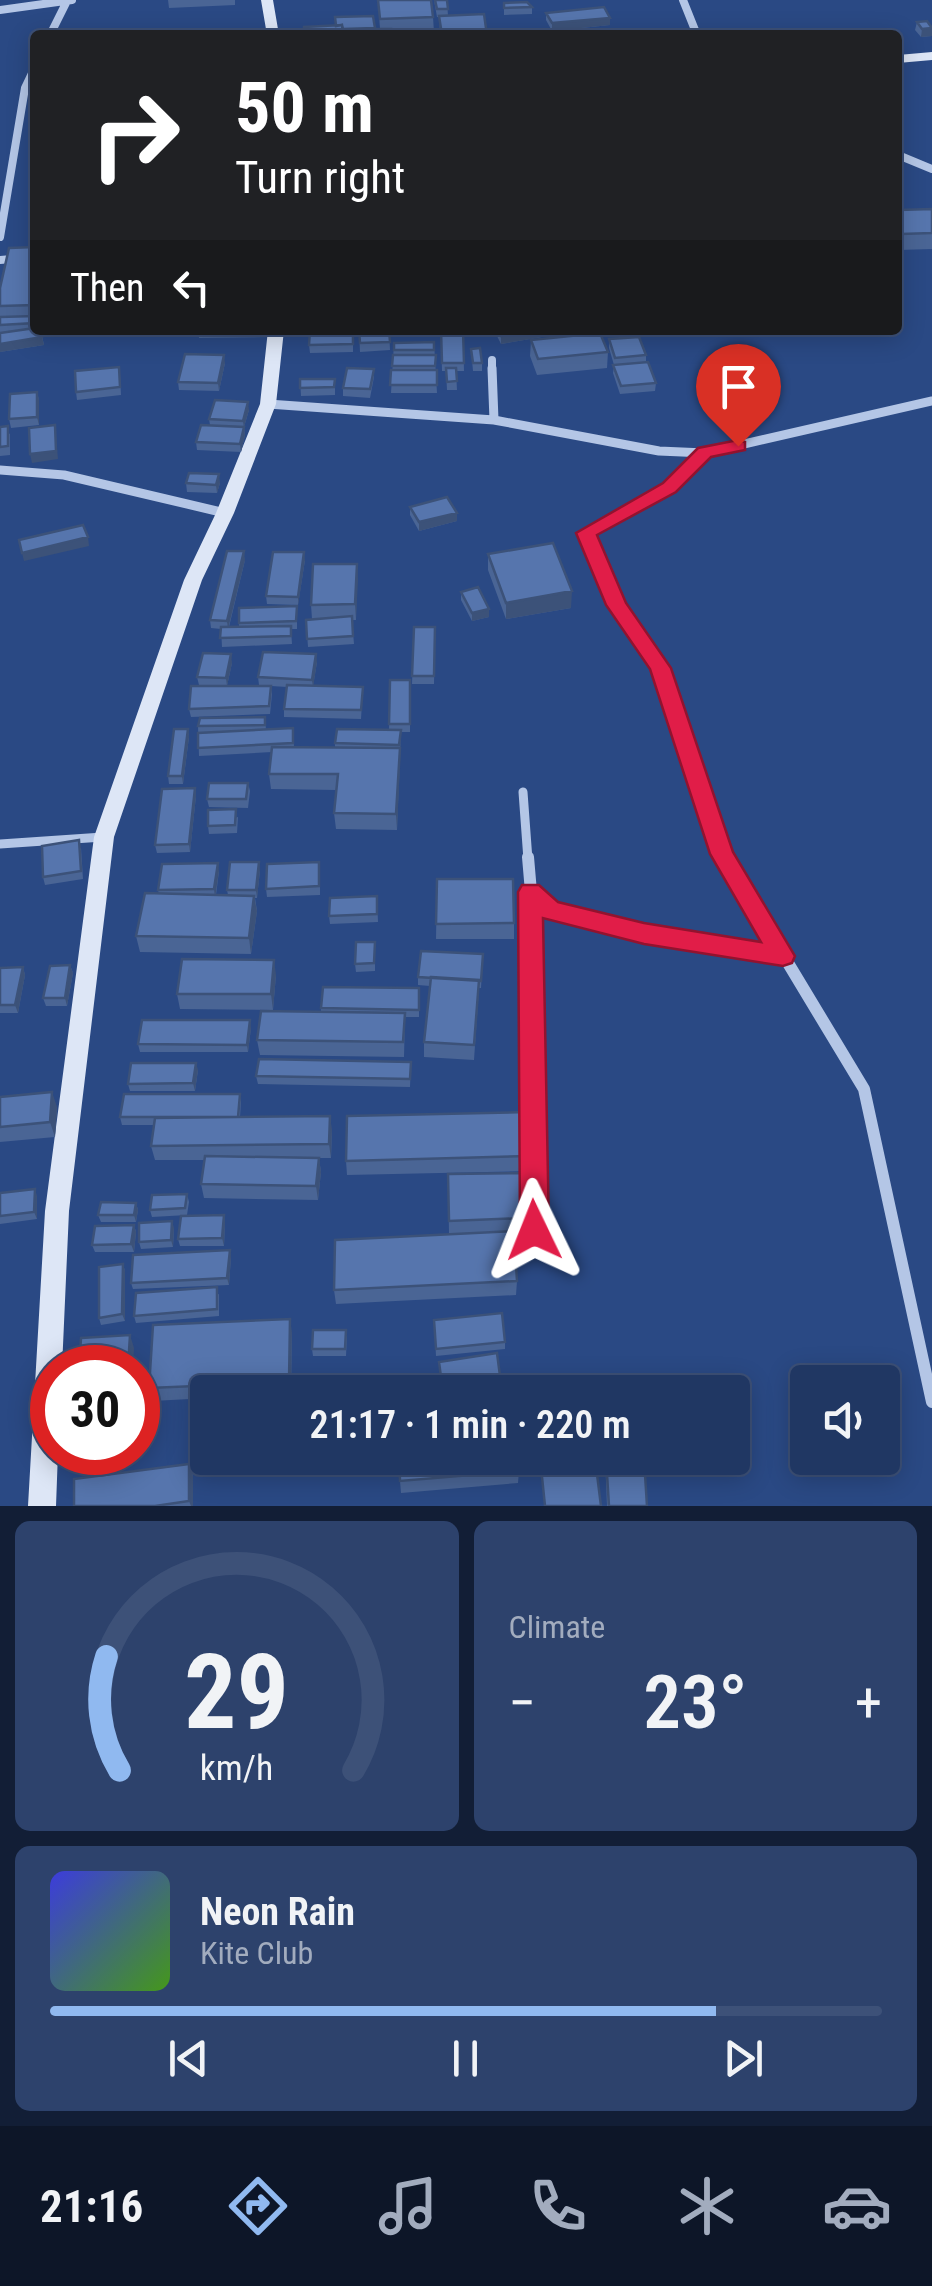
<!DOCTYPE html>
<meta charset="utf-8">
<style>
:root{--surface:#203763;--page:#2d426c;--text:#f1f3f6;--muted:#a2acbe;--line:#3d5178;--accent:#90b9f0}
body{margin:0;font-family:"Roboto Condensed",sans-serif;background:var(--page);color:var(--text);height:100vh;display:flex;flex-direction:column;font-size:38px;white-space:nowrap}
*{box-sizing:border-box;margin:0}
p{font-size:32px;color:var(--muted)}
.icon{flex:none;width:55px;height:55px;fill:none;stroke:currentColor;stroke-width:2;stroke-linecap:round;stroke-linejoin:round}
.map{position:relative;height:1506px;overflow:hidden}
.sheet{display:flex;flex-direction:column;gap:15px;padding:15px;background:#121e36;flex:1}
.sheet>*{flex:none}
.guide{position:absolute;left:30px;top:30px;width:872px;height:305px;border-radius:10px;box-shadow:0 5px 25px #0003,0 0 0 2px var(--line);background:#202124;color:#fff;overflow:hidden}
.fabs{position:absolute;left:790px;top:1365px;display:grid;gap:20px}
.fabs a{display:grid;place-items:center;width:110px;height:110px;border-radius:10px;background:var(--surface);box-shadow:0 5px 25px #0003,0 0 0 2px var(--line);font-size:50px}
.speed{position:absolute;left:30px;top:1345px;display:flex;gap:20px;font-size:50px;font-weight:700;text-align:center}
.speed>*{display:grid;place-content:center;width:130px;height:130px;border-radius:50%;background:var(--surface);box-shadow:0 5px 25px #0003,0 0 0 2px var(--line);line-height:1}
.speed .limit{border:15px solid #d22;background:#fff;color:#111}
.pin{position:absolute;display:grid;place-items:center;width:85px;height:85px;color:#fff;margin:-102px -42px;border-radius:50% 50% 50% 0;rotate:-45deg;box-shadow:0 0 10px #0007}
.pin .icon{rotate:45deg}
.me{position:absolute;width:110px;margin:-55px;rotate:358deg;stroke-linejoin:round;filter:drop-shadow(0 0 8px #0008)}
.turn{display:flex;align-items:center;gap:35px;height:210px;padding:0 40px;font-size:45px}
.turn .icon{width:130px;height:130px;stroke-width:2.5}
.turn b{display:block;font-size:70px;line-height:85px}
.then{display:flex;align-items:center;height:95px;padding:0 40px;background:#0003;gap:20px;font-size:38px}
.big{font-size:75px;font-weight:600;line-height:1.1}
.sheet .widget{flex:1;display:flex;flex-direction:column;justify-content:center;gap:15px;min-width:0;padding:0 35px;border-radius:15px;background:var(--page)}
.sheet .dial{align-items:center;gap:0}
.dial svg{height:260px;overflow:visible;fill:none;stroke:var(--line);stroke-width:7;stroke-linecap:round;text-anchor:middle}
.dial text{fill:var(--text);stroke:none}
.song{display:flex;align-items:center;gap:30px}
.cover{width:120px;height:120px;border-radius:15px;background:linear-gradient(135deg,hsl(240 70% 55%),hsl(100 70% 35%))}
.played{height:10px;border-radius:5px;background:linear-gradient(90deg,var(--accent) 80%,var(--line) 80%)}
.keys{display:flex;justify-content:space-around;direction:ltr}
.heat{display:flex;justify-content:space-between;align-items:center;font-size:55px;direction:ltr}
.sheet .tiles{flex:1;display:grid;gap:15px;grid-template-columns:1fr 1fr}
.widget:last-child{grid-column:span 2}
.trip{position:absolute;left:190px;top:1375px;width:560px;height:100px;border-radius:10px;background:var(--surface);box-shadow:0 5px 25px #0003,0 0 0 2px var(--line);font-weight:600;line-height:100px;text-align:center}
.dock{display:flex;height:160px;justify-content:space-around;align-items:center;background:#0d1628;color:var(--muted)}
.dock .icon{width:70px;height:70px}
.dock .on{color:var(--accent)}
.dock b{font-size:45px;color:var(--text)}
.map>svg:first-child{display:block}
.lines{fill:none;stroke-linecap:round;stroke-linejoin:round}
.street-far2{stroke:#b4c6e6;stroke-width:8}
.street-far1{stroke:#b4c6e6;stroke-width:9}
.street{stroke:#b4c6e6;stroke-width:12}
.secondary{fill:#dde6f6;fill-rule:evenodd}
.wall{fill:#4a6595}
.shaded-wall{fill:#3c5279}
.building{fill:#5675ad;stroke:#3c5279;stroke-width:2.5}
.route{fill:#e11d48;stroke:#92132f;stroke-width:2.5}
</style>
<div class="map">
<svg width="932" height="1506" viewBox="0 0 932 1506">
<rect width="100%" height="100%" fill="#2a4984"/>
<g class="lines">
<path class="street-far2" d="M683,0l14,35
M0,10l72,-10
M50,35l16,-32
M898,155l34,14
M0,237l25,-149 10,-21
M0,260l35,-3
M492,360v11"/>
<path class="street-far1" d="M492,368l2,52
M268,404l226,16 165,31 46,2 227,-52
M705,453l-36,35 -83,45 31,72 43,63 66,192
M0,470l64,5 161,38
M523,792l5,68
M0,844l103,-7"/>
<path class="street" d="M528,857l3,35 19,19 94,22 139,23
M724,857l140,232 68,313
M531,892l4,338"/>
<path class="secondary" d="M261,0h12l6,35h-12z
M932,52v8l-34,3v-8z
M268,330h16l-8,74 -42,109 -32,67 -88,257 -45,374 -7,157h-10v84h6l-2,54h-28l17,-295 49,-374 90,-257 32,-67 44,-109z"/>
</g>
<path class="wall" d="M168,0h67v5l-66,3z
M378,0l55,17 1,15 -43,1v2h-87l69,-19 2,13h5z
M434,0h13l1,16 39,19h-47l-1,-18h-2z
M504,3l28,4v7l-28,1z
M546,13l64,5v7l-58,6 -6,-11z
M917,22l15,14 -11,1 -6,-7z
M932,209v40l-34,1v-40z
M35,247v83l6,1 3,14 -44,7v-67z
M198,330h72l-1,7 -70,1z
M353,330v22l-43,1 -1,-8z
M359,330h30l1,20 -30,2z
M441,330h22l1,41h-8l1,19h-10l-1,-19h-4z
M494,330h49l-1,7 -41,7z
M609,339l37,16v7l10,21 -1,8 -35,3 -7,-21 1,-8 -5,-17z
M531,340l77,12 -1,16 -70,7 -7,-19z
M434,342l3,51h-46l3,-50z
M471,349l11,14v8h-9z
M225,363l-6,28 -40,-1 -1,-8z
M374,369v8l-4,21 -27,-2v-8z
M120,375l1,20 -44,5 -1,-8z
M300,379h35v16l-34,1z
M37,392l2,8v25l-28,3 -2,-9z
M249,410l-5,17 1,8 -4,17 -44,-2 -1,-8 14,-17 -1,-6z
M0,427l10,7v21l-10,1z
M186,483h34l-3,10 -30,-1z
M410,507l47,6v8l-38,10 -9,-16z
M488,554l83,54 -65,11 -18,-49z
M245,560l-16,67h10v-4l58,-9v15h-6l1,15 -70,3 -1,-18 -10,-1 -1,-8z
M305,560l-7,45 -31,-1 -1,-8z
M357,564l-1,56h-4l2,24 -46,3 -2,-27 6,-1 -1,-14z
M461,592l28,25 -17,4 -11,-21z
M414,627h21l-1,57h-22z
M317,662l-4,24 50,1 -2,32 -77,-2v-8l3,-22 -16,-1 1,8 -2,20 -79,3 -2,-8 27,-23 -17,-1 -2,-8 35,-14 -5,23 32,-1 -1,-8z
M390,680h20v52h-9l-4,98 -61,-1 -2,-16 2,-23 -65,-1 -2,-15 3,-22 -73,4 -1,-30 67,-9 1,13 27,-2 1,19 41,1v-5l54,-13z
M188,729l1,8 -6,47h-14l-1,-8z
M248,783l2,8 -2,17 -39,-1 -2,-8z
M195,788l1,8 -6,56 -33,1 -2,-8z
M238,817l-1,16 -28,1 -1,-8z
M81,848l2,31 -38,6 -2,-8z
M260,870l-3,28h-2l2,13 -6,43 -111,-2 -4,-16 23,-42 -1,-4 61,-19 -3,24h12l-1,-5z
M320,870v25l-53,2 -1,-8z
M437,879l77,44v16h-78z
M377,896l1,26 -48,2 -1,-8z
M375,942v29l-19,1 -1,-8z
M483,954l-2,34h-2l-5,72 -50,-3v-15l6,-56 -12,-1v-8z
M70,965l3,8 -6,33h-21l-3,-8z
M23,967l2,8 -7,38h-18v-45z
M276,975l-3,35 -93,-1 -3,-15z
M419,988v29h-14l-1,40 -144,-2 -3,-15 64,-28v-4z
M251,1028l-3,24h-108l-2,-8z
M411,1062l-1,25 -152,-3 -2,-8z
M198,1070l-3,21h-65l-2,-7z
M240,1094l1,8 -1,15 92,13 -1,28h-12l2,14 -3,28 -114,-2 -3,-14 3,-24h-49l-4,-14 3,-21h-32l-2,-8z
M0,1097l57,10 -2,30 -55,5z
M530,1156l-1,15 -182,4 -1,-14z
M448,1174l77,44 -1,14h-10l3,49 -1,14 -180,9 -2,-14 115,-56z
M0,1193l37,3v23l-37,5z
M187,1194l2,8 -2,13 -35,2 -2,-7z
M136,1203l2,7 -2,12h-35l-3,-7z
M224,1215l1,7 -1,24h-44l-2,-7z
M134,1225l2,7 -2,20h-39l-3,-7z
M174,1228l-1,19 -32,2 -2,-7z
M231,1257l-2,28 -96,4 -2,-6z
M123,1264l2,7v50l-24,4 -2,-7z
M219,1294v22l-83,7 -2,-7z
M434,1320l71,22v7l-69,7z
M292,1332l-1,60h-83v6l-55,3 -4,-13z
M347,1336l-1,20h-33l-1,-7z
M605,1458h39l3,48h-40z
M189,1464l4,12v30h-119z
M519,1471l-1,12 -117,10 -1,-12z"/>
<path class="shaded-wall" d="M610,18v7l-58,6v-8z
M932,28v8l-11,1 1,-8z
M534,330h9l-1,7 -41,7v-8z
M42,337l2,8 -44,7v-8z
M224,355l1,8 -6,28 -1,-8z
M37,392l2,8v25l-2,-8z
M248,402l1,8 -5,17 1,8 -4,17 -1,-8 4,-15 -1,-8z
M55,425l3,34 -26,4 -2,-9z
M219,474l1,9 -3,10 -1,-8z
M457,513v8l-38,10v-9z
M88,537l1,9 -65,15 -2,-8z
M244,551l1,9 -17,69 -1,-8z
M304,552l1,8 -7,45v-8z
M357,564l1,16 -2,40 -1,-16z
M572,591l-1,17 -65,11v-16z
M489,609v8l-17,4v-8z
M231,654l1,9 -5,23 -1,-8z
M316,654l1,8 -4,26 -1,-8z
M188,729l1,8 -6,47 -1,-8z
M401,730l-1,34 -3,66 -1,-16z
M195,788l1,8 -6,56 -1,-8z
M259,862l1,8 -3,28 -1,-8z
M218,863l1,8 -4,27 -1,-9z
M254,896l3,15 -6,43 -2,-16z
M274,960l2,15 -3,35 -2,-16z
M70,965l3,8 -6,33 -2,-8z
M23,967l2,8 -7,38 -3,-8z
M250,1020l1,8 -3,24 -1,-7z
M196,1063l2,7 -3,21 -2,-8z
M52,1092l5,15 -2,30 -5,-15z
M330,1116l2,14 -1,28 -2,-14z
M319,1158l2,14 -3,28 -2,-14z
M35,1189l2,7v23l-3,-7z
M136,1203l2,7 -2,12 -2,-7z
M224,1215l1,7 -1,24 -2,-8z
M172,1221l2,7 -1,19 -2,-7z
M134,1225l2,7 -2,20 -3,-8z
M230,1250l1,7 -2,28 -2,-7z
M123,1264l2,7v50l-3,-7z
M290,1319l2,13 -1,60 -2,-10z
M130,1335l4,13 -1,20h-5z
M189,1464l4,12v30h-2l-2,-5z"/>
<path class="building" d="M378,0h53l2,17 -53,2z
M435,0h12l1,9h-11z
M527,2l5,5 -28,1v-5z
M604,7l6,11 -58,5 -6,-10z
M484,14l3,21h-45l-3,-19z
M373,16l2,12 -32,1 -1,-4 -6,1 -1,-9z
M927,21l5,7 -10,1 -5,-7z
M342,25l1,10h-39v-8z
M374,29h17v6h-17z
M932,209v24l-31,1 -3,-7v-17z
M35,247v58l-35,1v-18l9,-40z
M35,316v7l-35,2v-8z
M35,328v2h6l1,7 -42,7v-11z
M310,330h43v14l-44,1z
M359,330h30l1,12 -30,1z
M441,330h22l1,33h-22z
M498,330h36l-33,6z
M600,333l8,19 -70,7 -7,-19z
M639,337l7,18 -31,3 -6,-19z
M434,342v8h-40v-7z
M480,348l2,15h-9l-2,-14z
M185,354l39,1 -6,28 -40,-1z
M393,355h43l-1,11h-43z
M648,362l8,21 -35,3 -8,-21z
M119,367l1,20 -44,5 -1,-21z
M347,368l27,1 -4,20 -27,-1z
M446,368h10l1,13 -10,1z
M391,370h46v15h-47z
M300,379h35l-1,8 -34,1z
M37,392v25l-28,2 1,-25z
M215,400l33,2 -5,19 -34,-2z
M55,425l1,26 -26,3 -1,-26z
M201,425l43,2 -4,17 -44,-2z
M8,426v20l-8,1v-20z
M189,473l30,1 -3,11 -30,-2z
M447,497l10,16 -38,9 -9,-15z
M83,525l5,12 -66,16 -3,-13z
M553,543l19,48 -66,12 -18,-49z
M227,551h17l-17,70 -17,-1z
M273,552h31l-6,45 -32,-1z
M313,564h44l-2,40 -44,1z
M478,587l11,22 -17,4 -11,-21z
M297,606l-1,15 -57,2v-15z
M352,616l1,20 -46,3 -1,-19z
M291,626v10l-71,2 1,-11z
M414,627h21l-1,49h-22z
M263,652l53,2 -4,26 -54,-3z
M203,653l28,1 -5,24 -29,-1z
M390,680h20v44h-21z
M287,685l76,2 -2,23 -77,-1z
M191,686h80l-2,20 -80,3z
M265,717v8l-67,1 2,-8z
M293,728v15l-95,5v-15z
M174,729h14l-6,47h-14z
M337,729l64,1 -2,15 -64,-2z
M272,747l128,1 -4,66 -62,-1 4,-39h-69z
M209,783h39l-2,16h-39z
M195,788l-6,56 -34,1 7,-56z
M236,809l-1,16 -27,1v-16z
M79,840l2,31 -38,6 -1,-31z
M230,862h29l-3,28h-29z
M319,862v24l-53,3 1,-25z
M218,863l-4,26 -56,1 4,-26z
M437,879h76l1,44 -78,1z
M145,893l109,3 -5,42 -113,-2z
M377,896v18l-48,2 1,-18z
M356,942h19l-1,21 -19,1z
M421,951l62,3 -2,27 -63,-4z
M182,959l92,1 -3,34h-94z
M70,965l-5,33h-22l7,-32z
M23,967l-8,38h-15v-37z
M431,977l48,3 -5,65 -50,-3z
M323,987l96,1v22l-98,-2z
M261,1011l144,2 -2,29 -146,-2z
M142,1020h108l-3,25 -109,-1z
M259,1059l152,3 -1,17 -154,-3z
M131,1063h65l-3,20 -65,1z
M52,1092l-2,30 -50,5v-30z
M124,1094h116l-2,23h-118z
M527,1112l3,44 -184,5 1,-45z
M330,1116l-1,28 -178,2 4,-28z
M205,1156l114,2 -3,28 -115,-2z
M523,1173l2,45 -76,3 -1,-47z
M35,1189l-1,23 -34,4v-23z
M187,1194l-2,14 -35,2 2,-15z
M101,1202l35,1 -2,12h-36z
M224,1215l-2,23 -44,1 3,-23z
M172,1221l-1,19 -32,2v-19z
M134,1225l-3,19 -39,1 3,-19z
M514,1231l3,50 -183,9 1,-50z
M230,1250l-3,28 -96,5 2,-28z
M123,1264l-1,50 -23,4v-51z
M217,1287v22l-83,7 2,-23z
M502,1313l3,29 -69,7 -2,-29z
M290,1319l-1,63 -140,6 4,-63z
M313,1330h33l-1,19h-33z
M130,1335l-2,33h-49l2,-30z
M497,1353l5,38 -59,1 -4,-30z
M699,1384l1,8 -102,-1z
M399,1458h118l2,13 -119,10z
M540,1458h55l6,48h-56z
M606,1458h38l3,48h-38z
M189,1464v37l-34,5h-81v-27z"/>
<path class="route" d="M738,440l7,2v8l-34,7 -35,35 -79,43 29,68 45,65 62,184 62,104 -3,7 -9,3 -139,-22 -101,-26 6,312 -4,10 -11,4 -10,-4 -4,-10 -2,-338 4,-7h17l19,17 86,21 117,19 -51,-88 -60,-185 -44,-64 -30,-72 87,-50 35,-35z"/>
</svg>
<div class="fabs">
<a><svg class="icon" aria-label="sound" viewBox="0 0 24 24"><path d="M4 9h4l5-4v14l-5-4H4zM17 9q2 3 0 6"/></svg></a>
</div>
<div class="speed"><div class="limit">30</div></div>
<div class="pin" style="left:738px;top:446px;background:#d93025"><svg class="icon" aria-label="arrive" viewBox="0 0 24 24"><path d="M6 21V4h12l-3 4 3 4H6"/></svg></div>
<svg class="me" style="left:534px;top:1230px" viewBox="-20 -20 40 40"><path d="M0-17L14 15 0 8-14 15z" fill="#e11d48" stroke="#fff" stroke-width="4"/></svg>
<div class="trip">21:17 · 1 min · 220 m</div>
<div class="guide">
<div class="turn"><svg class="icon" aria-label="right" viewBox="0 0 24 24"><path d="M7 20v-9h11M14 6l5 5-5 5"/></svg><div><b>50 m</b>Turn right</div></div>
<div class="then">Then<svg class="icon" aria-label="left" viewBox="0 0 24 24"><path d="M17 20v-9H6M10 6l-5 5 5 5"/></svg></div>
</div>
</div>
<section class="sheet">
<div class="tiles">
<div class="widget dial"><svg viewBox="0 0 100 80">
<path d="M14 69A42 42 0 1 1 86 69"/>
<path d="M14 69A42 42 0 0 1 10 34" stroke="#90b9f0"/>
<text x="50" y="56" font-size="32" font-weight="700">29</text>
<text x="50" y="72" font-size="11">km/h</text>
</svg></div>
<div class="widget"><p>Climate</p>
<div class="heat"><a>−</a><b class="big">23°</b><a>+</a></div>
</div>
<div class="widget">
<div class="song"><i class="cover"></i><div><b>Neon Rain</b><p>Kite Club</p></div></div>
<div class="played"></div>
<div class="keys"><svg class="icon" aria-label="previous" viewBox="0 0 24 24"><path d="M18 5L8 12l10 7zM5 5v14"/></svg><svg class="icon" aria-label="pause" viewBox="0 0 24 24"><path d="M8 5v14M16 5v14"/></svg><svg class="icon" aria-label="next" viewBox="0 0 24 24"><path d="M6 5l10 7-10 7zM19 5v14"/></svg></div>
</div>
</div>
</section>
<nav class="dock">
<b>21:16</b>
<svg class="icon on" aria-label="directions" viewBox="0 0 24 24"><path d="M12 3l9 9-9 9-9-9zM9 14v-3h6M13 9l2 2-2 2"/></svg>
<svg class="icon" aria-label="music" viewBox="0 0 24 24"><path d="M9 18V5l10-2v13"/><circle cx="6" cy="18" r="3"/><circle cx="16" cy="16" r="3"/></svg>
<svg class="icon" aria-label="phone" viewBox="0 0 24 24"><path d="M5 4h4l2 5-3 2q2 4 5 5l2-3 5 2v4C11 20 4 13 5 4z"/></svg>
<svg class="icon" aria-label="climate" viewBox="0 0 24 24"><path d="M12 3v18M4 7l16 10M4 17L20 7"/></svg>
<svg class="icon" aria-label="car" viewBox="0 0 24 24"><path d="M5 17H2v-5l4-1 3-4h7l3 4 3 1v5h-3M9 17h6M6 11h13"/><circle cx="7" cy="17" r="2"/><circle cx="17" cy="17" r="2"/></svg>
</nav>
